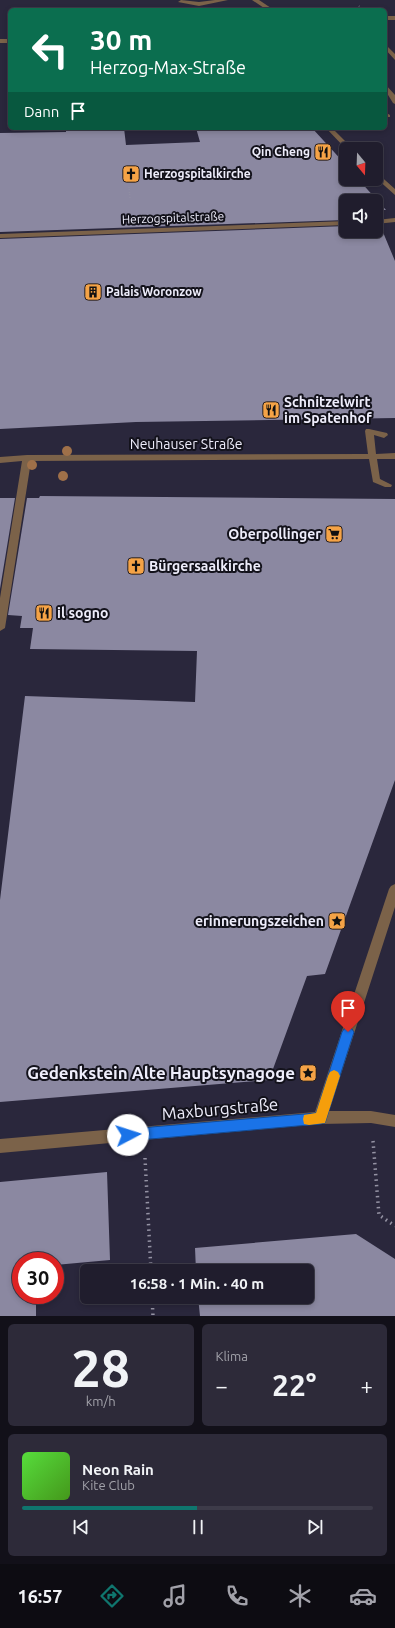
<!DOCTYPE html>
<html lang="de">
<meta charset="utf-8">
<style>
:root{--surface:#201d2d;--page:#2d2a39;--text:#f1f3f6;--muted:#a2a2aa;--line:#3d3b49;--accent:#0f766e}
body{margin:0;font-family:Ubuntu,sans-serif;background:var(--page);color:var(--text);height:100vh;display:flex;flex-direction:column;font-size:15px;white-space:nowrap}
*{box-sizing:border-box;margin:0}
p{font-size:13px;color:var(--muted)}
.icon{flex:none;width:22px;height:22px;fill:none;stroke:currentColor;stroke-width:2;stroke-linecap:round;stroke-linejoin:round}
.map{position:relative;height:1316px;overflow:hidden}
.panel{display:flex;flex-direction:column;gap:8px;padding:8px;background:#121019;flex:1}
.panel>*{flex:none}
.guide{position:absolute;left:8px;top:8px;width:379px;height:122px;border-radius:6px;box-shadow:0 2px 6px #0003,0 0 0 1px var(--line);background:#0b6e4f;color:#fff;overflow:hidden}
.needle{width:26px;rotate:161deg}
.fabs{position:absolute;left:339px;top:142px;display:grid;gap:8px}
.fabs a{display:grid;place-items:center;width:44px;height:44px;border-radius:6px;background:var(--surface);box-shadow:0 2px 6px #0003,0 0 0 1px var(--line);font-size:20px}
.speed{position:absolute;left:12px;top:1252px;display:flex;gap:8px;font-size:20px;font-weight:700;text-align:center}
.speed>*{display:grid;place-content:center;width:52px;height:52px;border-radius:50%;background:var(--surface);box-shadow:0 2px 6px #0003,0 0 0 1px var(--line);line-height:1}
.speed .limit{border:6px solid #d22;background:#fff;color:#111}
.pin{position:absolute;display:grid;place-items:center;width:34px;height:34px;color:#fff;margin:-41px -17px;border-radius:50% 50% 50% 0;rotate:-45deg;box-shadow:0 0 4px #0007}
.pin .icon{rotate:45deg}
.me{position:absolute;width:44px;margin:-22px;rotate:85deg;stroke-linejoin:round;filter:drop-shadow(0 0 3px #0008)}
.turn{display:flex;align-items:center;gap:14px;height:84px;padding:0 16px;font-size:18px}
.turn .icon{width:52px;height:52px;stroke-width:2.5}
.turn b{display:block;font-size:28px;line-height:34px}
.then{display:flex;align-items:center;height:38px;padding:0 16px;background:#0003;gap:8px;font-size:15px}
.big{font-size:30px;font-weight:700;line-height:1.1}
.panel .widget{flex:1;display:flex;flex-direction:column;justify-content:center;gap:6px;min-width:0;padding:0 14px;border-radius:6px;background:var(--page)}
.panel .dial{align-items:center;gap:0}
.dial b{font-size:52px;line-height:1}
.song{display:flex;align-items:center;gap:12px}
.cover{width:48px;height:48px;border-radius:6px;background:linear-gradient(135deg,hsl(110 70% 55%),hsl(100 70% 35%))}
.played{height:4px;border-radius:2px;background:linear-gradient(90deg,var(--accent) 50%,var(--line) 50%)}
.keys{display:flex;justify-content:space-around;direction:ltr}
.heat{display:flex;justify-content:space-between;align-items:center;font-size:22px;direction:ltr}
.panel .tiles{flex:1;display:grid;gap:8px;grid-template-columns:1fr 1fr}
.widget:last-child{grid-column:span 2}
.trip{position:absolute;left:80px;top:1264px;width:234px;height:40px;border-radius:6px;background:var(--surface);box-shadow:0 2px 6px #0003,0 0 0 1px var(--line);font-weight:700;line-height:40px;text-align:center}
.menu{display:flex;height:64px;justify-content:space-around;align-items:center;background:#0d0c12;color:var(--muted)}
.menu .icon{width:28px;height:28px}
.menu .active{color:var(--accent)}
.menu b{font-size:18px;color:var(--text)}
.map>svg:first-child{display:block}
.building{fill:#8b88a1}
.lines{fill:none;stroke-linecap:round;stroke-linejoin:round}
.path-far1{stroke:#9593a4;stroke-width:1.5;stroke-dasharray:0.5 2;stroke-linecap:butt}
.path{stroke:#9593a4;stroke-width:3.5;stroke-dasharray:1.5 4;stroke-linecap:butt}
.minor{fill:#7b6249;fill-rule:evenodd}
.tree{fill:#9f7049}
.route{fill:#1a73e8;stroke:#114b97}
.slow{fill:#f59e0b}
.labels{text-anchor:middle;stroke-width:4;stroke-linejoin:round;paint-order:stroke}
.far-poi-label{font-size:12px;font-weight:bold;fill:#eeedfb;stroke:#13121b;text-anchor:start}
.far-street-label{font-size:12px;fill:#eeedfb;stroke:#13121b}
.poi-label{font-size:14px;font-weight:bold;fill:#eeedfb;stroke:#13121b;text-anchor:start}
.street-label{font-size:14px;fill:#eeedfb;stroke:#13121b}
.near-poi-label{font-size:17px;font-weight:bold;fill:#eeedfb;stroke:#13121b;text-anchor:end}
.near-street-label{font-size:17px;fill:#eeedfb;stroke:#13121b}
</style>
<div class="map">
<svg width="395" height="1316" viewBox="0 0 395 1316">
<rect width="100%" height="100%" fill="#2a273c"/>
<path class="building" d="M66,128h58l2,17 74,-3 -4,-14h116l34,37v14h12l28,31h-10v-9h-30v19l-346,12v-99l66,-1z
M376,225h4l15,36v157l-259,4 -136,7v-190l346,-13v5h30z
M40,496l355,3v281l-70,194 -18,2 -38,104 -269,22v-202l25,-204 170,6 2,-51 -167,-2 3,-21h-13l2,-12 -14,-1 19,-117h12z
M0,498h15l-15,91z
M107,1172l3,88 -55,5v-4h-34v34h15v21h-36v-134z
M356,1234l39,25v57h-195l-2,-19h109v-26h-111l-1,-23z"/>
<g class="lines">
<path class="path-far1" d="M359,6l3,4
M129,187l1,12"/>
<path class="path" d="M373,1141l6,74 16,11
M145,1158l6,113
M152,1297l1,19"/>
<path class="minor" d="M215,0h13l-29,6 -21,-4 3,-2 18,2z
M252,0h7l15,10h-7z
M385,16h10v4h-10z
M0,39h10v4h-10z
M385,44l10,10v6l-10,-11z
M385,84l10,11v9l-2,-1 -8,-13z
M385,112l5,3v2h-5z
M326,128h6l21,21h-7z
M376,172l19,17v6l-19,-17z
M395,218v4l-19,2v-4z
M346,221v4l-346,13v-4z
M366,429h3l18,4 1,2 -4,3 -10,-3 2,19 19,-1v6h-18l3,20 12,6 -1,2h-6l-12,-5 -4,-23 -338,2 -26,167 -5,3v-33l22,-137 -22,2v-6l27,-2 341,-1 -3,-23z
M395,884v23l-66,204h42l24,4v12l-24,-4 -51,1 -320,29v-14l315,-27 74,-223 2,-3z"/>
</g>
<g class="tree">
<circle cx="67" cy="451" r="5"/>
<circle cx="32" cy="465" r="5"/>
<circle cx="63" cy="476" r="5"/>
</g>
<path class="route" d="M348,1027l4,2 2,3 -29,91 -5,1 -192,17 -4,-2 -2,-4 2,-4 4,-2 188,-16 26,-81 2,-3z"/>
<path class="slow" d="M334,1070l4,2 2,4 -15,47 -16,2 -5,-1 -1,-5 1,-4 12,-2 12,-37 2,-4z"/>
<defs>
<symbol id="restaurant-square" viewBox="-11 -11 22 22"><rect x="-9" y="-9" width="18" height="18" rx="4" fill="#f5a346" stroke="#13121b"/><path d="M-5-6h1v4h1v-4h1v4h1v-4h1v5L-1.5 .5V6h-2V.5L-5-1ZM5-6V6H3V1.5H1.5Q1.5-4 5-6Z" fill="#111"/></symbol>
<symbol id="church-square" viewBox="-11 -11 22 22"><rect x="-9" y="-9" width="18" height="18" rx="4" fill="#f5a346" stroke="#13121b"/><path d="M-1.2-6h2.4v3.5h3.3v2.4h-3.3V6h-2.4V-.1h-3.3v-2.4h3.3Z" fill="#111"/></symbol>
<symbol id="building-square" viewBox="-11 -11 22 22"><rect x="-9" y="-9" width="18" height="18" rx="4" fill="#f5a346" stroke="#13121b"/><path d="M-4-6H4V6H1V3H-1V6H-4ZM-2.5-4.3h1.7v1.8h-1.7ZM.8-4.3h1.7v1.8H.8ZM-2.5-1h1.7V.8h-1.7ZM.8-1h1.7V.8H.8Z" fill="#111"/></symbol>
<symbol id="supermarket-square" viewBox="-11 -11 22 22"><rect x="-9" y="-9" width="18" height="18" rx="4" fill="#f5a346" stroke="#13121b"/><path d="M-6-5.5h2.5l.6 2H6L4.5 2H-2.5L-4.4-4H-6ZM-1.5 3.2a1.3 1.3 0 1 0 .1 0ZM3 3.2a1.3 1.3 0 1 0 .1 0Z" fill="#111"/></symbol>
<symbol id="sight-square" viewBox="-11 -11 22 22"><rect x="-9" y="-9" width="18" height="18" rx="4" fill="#f5a346" stroke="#13121b"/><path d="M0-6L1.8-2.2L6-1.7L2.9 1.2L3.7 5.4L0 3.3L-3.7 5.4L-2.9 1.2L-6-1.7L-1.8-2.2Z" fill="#111"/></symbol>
</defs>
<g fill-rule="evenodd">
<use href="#restaurant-square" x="313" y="142" width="20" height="20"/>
<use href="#church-square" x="121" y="164" width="20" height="20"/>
<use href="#building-square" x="83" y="282" width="20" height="20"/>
<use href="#restaurant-square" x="261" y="400" width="20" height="20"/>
<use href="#supermarket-square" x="324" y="524" width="20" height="20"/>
<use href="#church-square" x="126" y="556" width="20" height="20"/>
<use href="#restaurant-square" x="34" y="603" width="20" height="20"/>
<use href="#sight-square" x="327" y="911" width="20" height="20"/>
<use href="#sight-square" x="298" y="1063" width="20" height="20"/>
</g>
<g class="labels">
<g class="far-poi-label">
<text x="310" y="156" text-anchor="end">Qin Cheng</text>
<text x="144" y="178">Herzogspitalkirche</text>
<text x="106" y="296">Palais Woronzow</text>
</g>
<g class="far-street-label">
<text transform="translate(173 218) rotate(-2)" y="4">Herzogspitalstraße</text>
</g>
<g class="poi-label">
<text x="284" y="407">Schnitzelwirt<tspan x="284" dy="16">im Spatenhof</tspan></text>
<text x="321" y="539" text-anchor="end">Oberpollinger</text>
<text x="149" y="571">Bürgersaalkirche</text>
<text x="57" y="618">il sogno</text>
<text x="324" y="926" text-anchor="end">erinnerungszeichen</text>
</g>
<g class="street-label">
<text x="186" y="449">Neuhauser Straße</text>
</g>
<g class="near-poi-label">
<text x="295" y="1079">Gedenkstein Alte Hauptsynagoge</text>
</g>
<g class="near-street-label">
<text transform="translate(220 1109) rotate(-5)" y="6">Maxburgstraße</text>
</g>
</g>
</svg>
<div class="fabs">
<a><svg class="needle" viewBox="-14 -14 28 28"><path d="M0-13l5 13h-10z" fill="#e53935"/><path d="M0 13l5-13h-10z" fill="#a2a2aa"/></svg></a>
<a><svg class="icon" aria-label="sound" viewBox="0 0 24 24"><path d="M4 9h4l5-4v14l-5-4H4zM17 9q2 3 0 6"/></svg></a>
</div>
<div class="speed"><div class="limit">30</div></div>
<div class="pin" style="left:348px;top:1032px;background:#d93025"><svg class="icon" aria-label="arrive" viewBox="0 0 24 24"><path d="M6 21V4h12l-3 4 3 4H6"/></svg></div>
<svg class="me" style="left:128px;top:1135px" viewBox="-20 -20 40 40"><circle r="19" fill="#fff"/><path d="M0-13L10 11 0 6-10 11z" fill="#1a73e8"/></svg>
<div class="trip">16:58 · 1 Min. · 40 m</div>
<div class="guide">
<div class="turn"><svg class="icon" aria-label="left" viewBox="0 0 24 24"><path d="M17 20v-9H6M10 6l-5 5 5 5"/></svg><div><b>30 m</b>Herzog-Max-Straße</div></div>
<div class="then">Dann<svg class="icon" aria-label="arrive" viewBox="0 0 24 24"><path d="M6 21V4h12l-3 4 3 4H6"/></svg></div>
</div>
</div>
<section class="panel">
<div class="tiles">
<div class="widget dial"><b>28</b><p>km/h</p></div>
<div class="widget"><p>Klima</p>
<div class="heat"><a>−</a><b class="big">22°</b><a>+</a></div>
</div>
<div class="widget">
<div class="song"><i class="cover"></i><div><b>Neon Rain</b><p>Kite Club</p></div></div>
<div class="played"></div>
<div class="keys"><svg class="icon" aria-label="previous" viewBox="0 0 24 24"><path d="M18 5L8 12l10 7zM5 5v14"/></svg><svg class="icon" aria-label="pause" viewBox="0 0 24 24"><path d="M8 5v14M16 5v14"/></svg><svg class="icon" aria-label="next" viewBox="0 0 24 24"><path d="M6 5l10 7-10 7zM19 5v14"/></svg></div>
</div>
</div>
</section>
<nav class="menu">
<b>16:57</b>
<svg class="icon active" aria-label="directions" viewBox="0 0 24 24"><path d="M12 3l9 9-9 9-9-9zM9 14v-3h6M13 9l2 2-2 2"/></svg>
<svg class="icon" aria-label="music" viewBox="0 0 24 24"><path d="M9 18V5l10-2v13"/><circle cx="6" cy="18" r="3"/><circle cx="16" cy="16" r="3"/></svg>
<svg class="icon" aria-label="phone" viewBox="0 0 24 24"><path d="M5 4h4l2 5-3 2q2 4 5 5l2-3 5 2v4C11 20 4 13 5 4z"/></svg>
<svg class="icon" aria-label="climate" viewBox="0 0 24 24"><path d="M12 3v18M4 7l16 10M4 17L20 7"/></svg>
<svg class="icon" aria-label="car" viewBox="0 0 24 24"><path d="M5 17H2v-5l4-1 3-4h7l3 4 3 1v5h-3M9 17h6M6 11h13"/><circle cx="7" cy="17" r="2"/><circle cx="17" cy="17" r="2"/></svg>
</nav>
